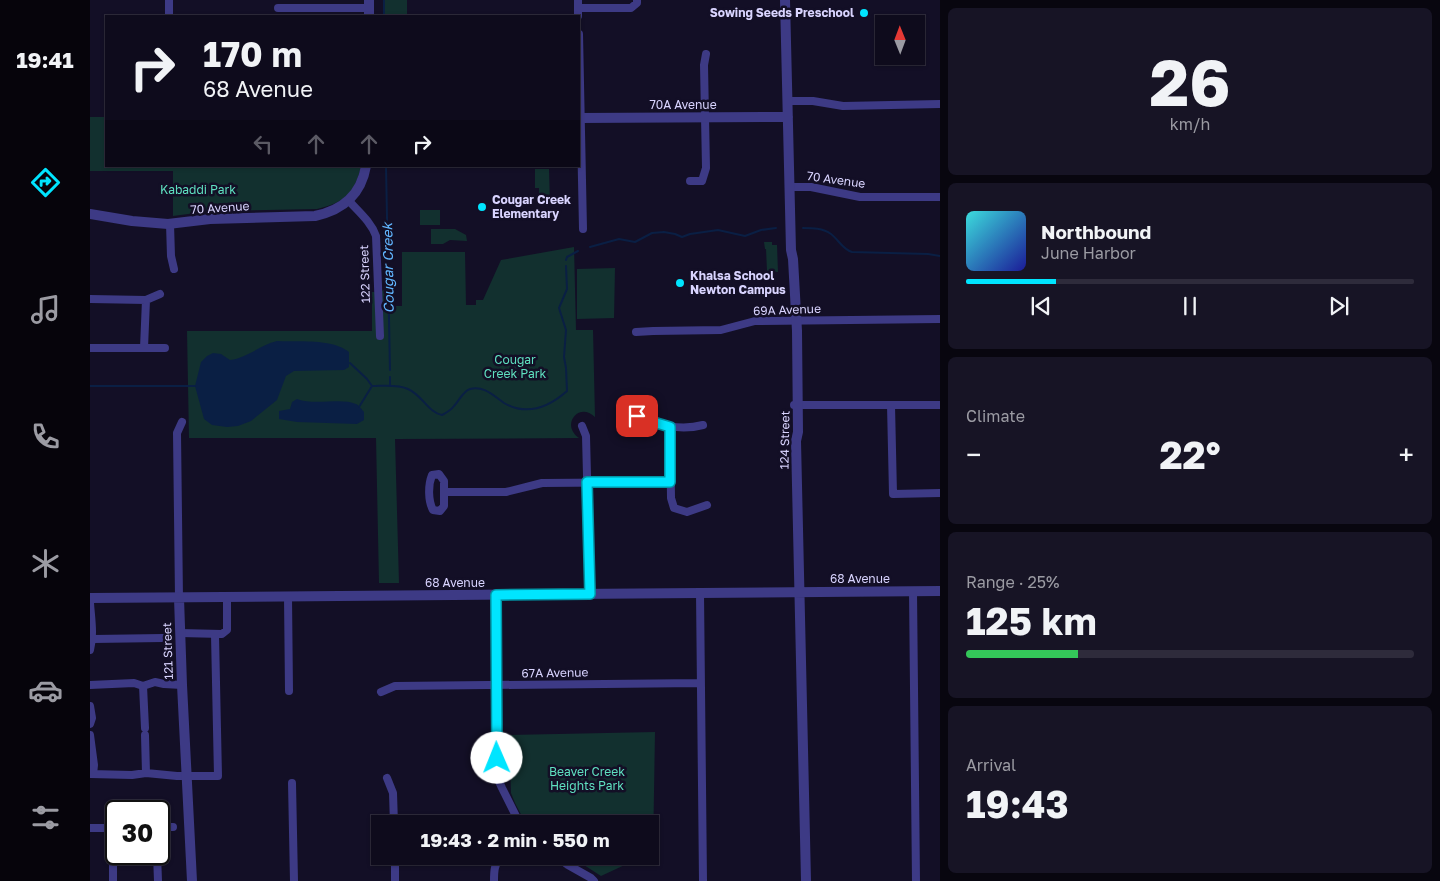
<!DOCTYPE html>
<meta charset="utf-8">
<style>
:root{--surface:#0e0b1c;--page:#171425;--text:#f1f3f6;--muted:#9b9ba3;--line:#2e2b3b;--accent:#00e5ff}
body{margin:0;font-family:"Golos Text",sans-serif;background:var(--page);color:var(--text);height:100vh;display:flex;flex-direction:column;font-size:19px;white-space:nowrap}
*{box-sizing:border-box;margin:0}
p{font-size:16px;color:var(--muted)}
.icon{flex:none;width:28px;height:28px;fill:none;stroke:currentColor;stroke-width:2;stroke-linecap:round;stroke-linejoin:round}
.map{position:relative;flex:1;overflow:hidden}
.sheet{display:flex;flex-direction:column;gap:8px;padding:8px;background:#08060f;width:500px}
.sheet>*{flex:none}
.top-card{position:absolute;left:15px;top:15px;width:475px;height:152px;border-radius:0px;box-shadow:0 1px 4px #0004,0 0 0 1px var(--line);background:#0e0b1c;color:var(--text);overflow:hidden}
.needle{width:32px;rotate:359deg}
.buttons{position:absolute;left:785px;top:15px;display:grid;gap:10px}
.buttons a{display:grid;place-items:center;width:50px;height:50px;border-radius:0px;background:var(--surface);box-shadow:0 1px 4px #0004,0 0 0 1px var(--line);font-size:25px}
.speed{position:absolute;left:15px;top:800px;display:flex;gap:10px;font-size:25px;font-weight:700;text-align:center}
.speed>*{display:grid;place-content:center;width:65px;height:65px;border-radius:50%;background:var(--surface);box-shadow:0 1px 4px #0004,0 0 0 1px var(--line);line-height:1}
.speed .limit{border:2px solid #111;border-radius:8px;background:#fff;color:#111}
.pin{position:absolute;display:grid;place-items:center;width:42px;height:42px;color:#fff;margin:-21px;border-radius:10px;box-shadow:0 2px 8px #0006}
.me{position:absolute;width:55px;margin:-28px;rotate:359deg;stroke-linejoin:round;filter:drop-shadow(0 0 4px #0008)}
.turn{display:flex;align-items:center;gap:18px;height:105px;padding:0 15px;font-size:22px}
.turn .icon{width:65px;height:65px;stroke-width:2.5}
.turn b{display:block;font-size:35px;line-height:42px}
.lanes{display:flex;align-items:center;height:48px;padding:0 15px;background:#0003;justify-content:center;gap:25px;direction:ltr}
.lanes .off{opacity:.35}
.big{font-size:38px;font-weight:700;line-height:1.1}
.sheet .card{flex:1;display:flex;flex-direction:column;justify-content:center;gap:8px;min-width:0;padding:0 18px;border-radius:8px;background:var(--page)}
.sheet .dial{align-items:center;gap:0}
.dial b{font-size:65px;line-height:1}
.song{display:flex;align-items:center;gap:15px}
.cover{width:60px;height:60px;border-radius:8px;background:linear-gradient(135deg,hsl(180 70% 55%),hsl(240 70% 35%))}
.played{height:5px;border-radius:2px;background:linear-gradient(90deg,var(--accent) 20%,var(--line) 20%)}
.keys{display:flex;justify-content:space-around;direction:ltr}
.heat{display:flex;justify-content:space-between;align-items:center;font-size:28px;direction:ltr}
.charge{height:8px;border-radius:4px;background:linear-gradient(90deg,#34c759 25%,var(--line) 0)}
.trip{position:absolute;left:281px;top:815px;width:288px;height:50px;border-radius:0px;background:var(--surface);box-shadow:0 1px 4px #0004,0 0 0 1px var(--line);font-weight:700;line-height:50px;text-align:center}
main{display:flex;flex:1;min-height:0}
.menu{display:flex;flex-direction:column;width:90px;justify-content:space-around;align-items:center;background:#06040b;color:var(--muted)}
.menu .icon{width:35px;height:35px}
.menu .on{color:var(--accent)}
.menu b{font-size:22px;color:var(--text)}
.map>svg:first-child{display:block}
.green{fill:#12302f}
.water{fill:#0a1f44}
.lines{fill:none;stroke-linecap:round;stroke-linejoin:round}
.stream{stroke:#0a1f44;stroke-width:2}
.minor{stroke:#3d3a85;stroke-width:8}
.tertiary{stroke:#3d3a85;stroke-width:10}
.route-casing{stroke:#0095a6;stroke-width:12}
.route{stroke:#00e5ff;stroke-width:9}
.poi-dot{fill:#00e5ff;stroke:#130f26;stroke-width:2}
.labels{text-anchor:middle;stroke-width:5;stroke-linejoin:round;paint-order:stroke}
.poi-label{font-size:12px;font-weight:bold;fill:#d9d4ff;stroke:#130f26;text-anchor:start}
.street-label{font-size:12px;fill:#d9d4ff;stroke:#130f26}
.park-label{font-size:12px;fill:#5fe0c0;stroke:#130f26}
.water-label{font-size:14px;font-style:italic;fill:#62b6ff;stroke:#130f26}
</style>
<main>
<nav class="menu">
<b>19:41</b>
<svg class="icon on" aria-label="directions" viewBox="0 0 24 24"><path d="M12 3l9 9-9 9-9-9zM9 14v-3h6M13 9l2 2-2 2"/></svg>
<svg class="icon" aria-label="music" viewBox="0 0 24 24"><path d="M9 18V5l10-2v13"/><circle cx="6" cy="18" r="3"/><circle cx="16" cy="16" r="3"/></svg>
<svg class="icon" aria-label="phone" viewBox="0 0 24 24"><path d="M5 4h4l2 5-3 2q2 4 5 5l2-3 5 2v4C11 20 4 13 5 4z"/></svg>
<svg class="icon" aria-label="climate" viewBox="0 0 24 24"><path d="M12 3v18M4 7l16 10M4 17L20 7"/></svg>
<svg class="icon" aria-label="car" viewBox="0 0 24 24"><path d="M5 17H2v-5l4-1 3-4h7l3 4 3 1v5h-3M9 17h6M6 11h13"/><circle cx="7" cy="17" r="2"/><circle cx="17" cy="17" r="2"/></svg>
<svg class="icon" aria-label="filters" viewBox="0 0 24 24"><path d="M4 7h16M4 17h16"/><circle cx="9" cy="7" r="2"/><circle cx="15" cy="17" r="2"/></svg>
</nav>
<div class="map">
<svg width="850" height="881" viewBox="0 0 850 881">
<rect width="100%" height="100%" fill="#130f26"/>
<path class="green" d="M293,0h24v16h-24z
M0,117h16v49h255c-6,28 -18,37 -44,43l-106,2 -38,5v-45h-83z
M445,169h14l1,35h-11v-16h-4z
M330,210h20v15h-20z
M341,229h24l11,6 1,6 -17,-1 -7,4h-12z
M674,242h8v3h5l1,27 -11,-1 -1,-22h-1z
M484,247l2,83h17l2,87c-16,-16 -35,8 -16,21l-184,1 4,144h-20l-3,-145h-187l-2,-107h185v-39c10,1 17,-3 19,-14v28h11v-54h63l1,53h10v-5h7l18,-40z
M525,268l-1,50 -37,1v-50z
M565,732l-2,120 -3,2v-30h-124l-1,-2 -10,-19 -4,-10 -2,-58z
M480,856h74l-43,20z"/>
<path class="water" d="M187,341c21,1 55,-3 72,11v15l-5,3 -50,1 -8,5 -9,24 -26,21 -13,5 -11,1 -15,-2 -8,-6 -9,-33 6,-24 6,-6 6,-3 8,1 9,6c17,-2 30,-15 47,-19z
M207,399c19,7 44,-2 59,5 3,1 6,6 8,8v8l-7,4 -60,-2 -18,-3v-8l11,-2 2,-7z"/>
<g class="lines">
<path class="stream" d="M294,16v-16
M296,166l4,204
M713,228c9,0 20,0 28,6 8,6 11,15 21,18l76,2 12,2
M500,247l29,-8 16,3 17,-9 12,-1 11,2 7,3 8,-3 28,-4 27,6 16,-6 15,-2
M476,260l1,-3 11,-6
M260,363l17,16 5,7
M300,377v9
M0,386h105
M269,407l13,-21c11,0 26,-2 36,3 14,6 21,24 34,26 4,-2 9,-5 12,-9 5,-5 9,-15 16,-17 13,-4 24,7 34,14 23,13 45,4 63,-12l-1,-23 -2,-11 2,-27 -7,-22 8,-19 -1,-23"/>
<path class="minor" d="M79,0v16
M488,0v16
M188,8h91
M488,8h53l6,-5v-3
M489,34l4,195
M697,101h26l30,5 97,-2
M600,181h12l4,-13 -2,-103 2,-11
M699,187h22l49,10h80
M259,201c10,11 22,21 27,35l4,100
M80,224l1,32 3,13
M0,299l56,1
M546,332l17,-1 68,-1 34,-9 185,-2
M0,348h54l2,-48 14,-6
M54,348h21
M704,405h146
M801,405l2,89 47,-1
M547,416c22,9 42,15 66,9
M492,426l4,10 4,158
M580,427l1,71 3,10 13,4 20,-7
M349,474l5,7v25l-4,5 -7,-1c-5,-9 -5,-25 -1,-35z
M354,492h62l36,-9 128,-1
M823,591l3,290
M610,593l3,288
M405,595l2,182 5,11 18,36
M198,597l1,94
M89,598l-2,-165 5,-11
M0,603c1,15 4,32 0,47
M90,633l42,1 5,-4v-33
M3,639l70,-1
M0,685l44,-2 9,3 12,-4 9,2 18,1
M53,686l2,42
M291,692l14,-6 305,-3
M0,706l2,12 -2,6
M0,735l4,30 -1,9
M55,735l1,38
M0,774l42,1 14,-2 31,3h41l-3,-141
M297,778l6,15 1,31
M202,783l2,98
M69,827h14
M0,828h26
M23,828v53
M67,854l1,27
M305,856v25
M466,856l12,9 23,13 3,3
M404,881c0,-9 0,-17 7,-25"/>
<path class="tertiary" d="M695,0l6,250 2,9 4,72 1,101 -2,9 10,440
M279,16v-16
M489,118l209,-1
M0,214l42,7 36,3 42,-5 105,-3c28,-6 46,-21 51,-50
M0,598l850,-7
M89,598l3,87 10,196"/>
</g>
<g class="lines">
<defs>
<path id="route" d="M407,758l-1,-163 94,-1 -3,-112h83v-55l-20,-6 -13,-5"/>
</defs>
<use href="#route" class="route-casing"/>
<use href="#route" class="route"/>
</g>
<g class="poi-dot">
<circle cx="774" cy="13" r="5"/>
<circle cx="392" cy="207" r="5"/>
<circle cx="590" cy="283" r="5"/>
</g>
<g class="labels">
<g class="poi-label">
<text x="764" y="17" text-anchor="end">Sowing Seeds Preschool</text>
<text x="402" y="204">Cougar Creek<tspan x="402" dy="14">Elementary</tspan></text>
<text x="600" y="280">Khalsa School<tspan x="600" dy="14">Newton Campus</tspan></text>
</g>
<g class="street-label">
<text x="593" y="109">70A Avenue</text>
<text transform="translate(746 180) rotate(8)" y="4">70 Avenue</text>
<text transform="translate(130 208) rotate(-4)" y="4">70 Avenue</text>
<text transform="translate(275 274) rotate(-92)" y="4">122 Street</text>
<text transform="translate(697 310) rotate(-2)" y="4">69A Avenue</text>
<text transform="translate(695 440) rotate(-89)" y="4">124 Street</text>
<text x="770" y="583">68 Avenue</text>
<text x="365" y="587">68 Avenue</text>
<text transform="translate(78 651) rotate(-92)" y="4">121 Street</text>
<text transform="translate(465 673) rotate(-1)" y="4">67A Avenue</text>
</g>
<g class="park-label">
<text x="108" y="194">Kabaddi Park</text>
<text x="425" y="364">Cougar<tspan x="425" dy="14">Creek Park</tspan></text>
<text x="497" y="776">Beaver Creek<tspan x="497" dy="14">Heights Park</tspan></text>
</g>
<g class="water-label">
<text transform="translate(298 268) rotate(-91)" y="5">Cougar Creek</text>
</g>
</g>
</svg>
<div class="buttons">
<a><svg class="needle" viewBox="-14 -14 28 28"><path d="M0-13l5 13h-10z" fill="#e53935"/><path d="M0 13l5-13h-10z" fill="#9b9ba3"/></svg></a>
</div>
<div class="speed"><div class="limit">30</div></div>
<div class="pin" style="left:547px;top:416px;background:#d93025"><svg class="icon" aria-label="arrive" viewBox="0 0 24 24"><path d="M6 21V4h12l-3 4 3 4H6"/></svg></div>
<svg class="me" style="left:407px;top:758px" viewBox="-20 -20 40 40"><circle r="19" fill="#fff"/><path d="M0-13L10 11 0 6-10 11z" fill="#00e5ff"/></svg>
<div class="trip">19:43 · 2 min · 550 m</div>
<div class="top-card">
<div class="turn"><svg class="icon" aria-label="right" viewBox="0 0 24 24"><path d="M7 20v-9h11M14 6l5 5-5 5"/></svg><div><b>170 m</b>68 Avenue</div></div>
<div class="lanes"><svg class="icon off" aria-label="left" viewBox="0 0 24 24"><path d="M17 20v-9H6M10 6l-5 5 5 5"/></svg><svg class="icon off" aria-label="ahead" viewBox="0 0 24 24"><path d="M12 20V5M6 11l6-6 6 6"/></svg><svg class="icon off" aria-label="ahead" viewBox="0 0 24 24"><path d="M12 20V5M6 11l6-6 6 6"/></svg><svg class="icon" aria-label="right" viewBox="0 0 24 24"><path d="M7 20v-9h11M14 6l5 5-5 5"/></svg></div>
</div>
</div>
<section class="sheet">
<div class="card dial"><b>26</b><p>km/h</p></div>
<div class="card">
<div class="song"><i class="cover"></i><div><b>Northbound</b><p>June Harbor</p></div></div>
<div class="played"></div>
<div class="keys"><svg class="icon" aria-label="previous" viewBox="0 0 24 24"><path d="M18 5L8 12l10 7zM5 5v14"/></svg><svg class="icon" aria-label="pause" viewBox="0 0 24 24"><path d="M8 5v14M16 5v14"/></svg><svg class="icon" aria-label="next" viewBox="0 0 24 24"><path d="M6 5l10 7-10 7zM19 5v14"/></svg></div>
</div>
<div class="card"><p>Climate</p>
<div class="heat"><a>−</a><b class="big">22°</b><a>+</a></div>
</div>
<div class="card"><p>Range · 25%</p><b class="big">125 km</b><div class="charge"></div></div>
<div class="card"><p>Arrival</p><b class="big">19:43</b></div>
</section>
</main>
